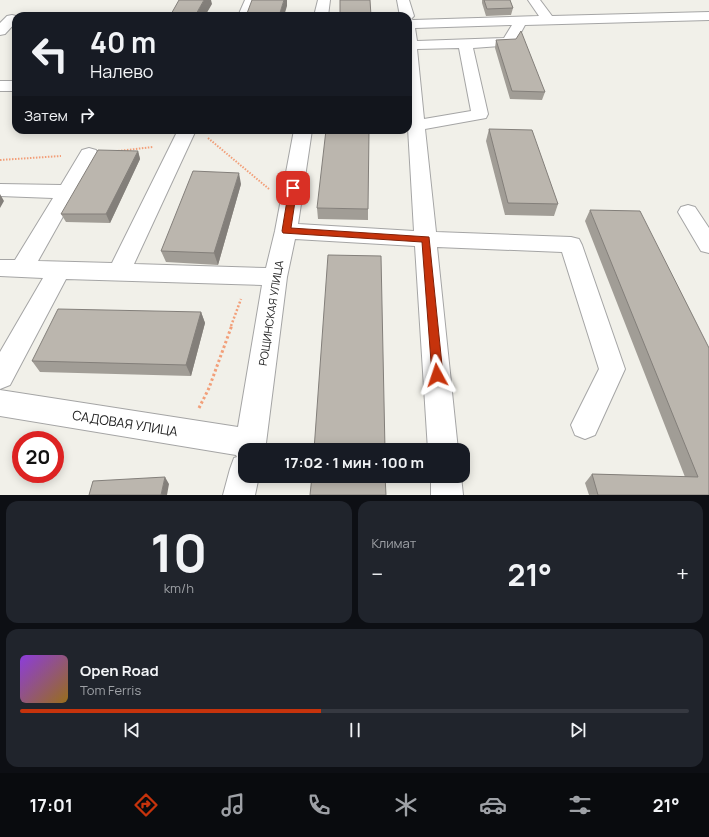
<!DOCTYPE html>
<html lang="ru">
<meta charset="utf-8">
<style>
:root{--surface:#171b24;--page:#20242c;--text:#f1f3f6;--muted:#9ea1a6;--line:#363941;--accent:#c6330c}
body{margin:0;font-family:Manrope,sans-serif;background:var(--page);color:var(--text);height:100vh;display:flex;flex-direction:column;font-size:15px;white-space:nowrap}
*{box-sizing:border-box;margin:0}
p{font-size:13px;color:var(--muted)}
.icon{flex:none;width:22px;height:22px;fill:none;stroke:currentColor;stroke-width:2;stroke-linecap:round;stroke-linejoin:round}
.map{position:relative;height:495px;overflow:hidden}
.side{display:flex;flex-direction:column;gap:6px;padding:6px;background:#0d0f14;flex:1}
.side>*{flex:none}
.hud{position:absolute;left:12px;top:12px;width:400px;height:122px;border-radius:12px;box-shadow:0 2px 10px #0003;background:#171b24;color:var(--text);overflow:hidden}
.speed{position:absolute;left:12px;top:431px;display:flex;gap:8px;font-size:20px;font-weight:700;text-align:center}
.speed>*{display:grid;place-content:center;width:52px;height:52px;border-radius:50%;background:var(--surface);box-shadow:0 2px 10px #0003;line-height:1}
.speed .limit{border:6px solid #d22;background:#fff;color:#111}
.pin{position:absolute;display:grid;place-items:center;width:34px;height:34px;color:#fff;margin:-17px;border-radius:8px;box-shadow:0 2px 6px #0006}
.me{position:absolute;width:44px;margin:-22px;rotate:355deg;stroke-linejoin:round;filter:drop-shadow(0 0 3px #0008)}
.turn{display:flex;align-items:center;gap:14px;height:84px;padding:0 12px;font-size:18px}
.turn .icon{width:52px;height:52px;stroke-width:2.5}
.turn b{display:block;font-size:28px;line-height:34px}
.then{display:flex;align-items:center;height:38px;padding:0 12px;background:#0003;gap:8px;font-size:15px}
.big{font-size:30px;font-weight:700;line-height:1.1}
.side .widget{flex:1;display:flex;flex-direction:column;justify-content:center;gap:6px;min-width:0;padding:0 14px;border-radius:12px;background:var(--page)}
.side .dial{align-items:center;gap:0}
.dial b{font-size:52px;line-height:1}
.song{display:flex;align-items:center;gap:12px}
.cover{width:48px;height:48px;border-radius:6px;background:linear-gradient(135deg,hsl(270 70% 55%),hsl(40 70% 35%))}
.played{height:4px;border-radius:2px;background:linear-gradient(90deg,var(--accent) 45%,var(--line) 45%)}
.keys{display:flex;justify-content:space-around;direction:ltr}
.heat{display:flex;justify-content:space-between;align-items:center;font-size:22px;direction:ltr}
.side .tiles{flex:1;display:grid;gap:6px;grid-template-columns:1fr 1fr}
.widget:last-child{grid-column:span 2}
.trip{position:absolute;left:238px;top:443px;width:232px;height:40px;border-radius:12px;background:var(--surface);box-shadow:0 2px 10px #0003;font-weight:700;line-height:40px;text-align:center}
.menu{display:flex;height:64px;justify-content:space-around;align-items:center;background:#090b0e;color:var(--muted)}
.menu .icon{width:28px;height:28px}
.menu .selected{color:var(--accent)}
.menu b{font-size:18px;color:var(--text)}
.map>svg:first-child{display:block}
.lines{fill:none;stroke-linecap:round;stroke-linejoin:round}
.minor-casing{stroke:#a5a5a5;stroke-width:2}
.path-far2{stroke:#f29f79;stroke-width:2;stroke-dasharray:1.5 1.5;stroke-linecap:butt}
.path-far1{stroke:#f29f79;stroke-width:2.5;stroke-dasharray:2 2;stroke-linecap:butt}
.path{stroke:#f29f79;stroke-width:3;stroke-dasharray:2.5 2.5;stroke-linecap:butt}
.minor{fill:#fff;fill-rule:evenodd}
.wall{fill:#a19d96}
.shaded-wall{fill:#837f7a}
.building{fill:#bbb6ae;stroke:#837f7a}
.route{fill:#c6330c;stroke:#812108}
.labels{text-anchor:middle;stroke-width:4;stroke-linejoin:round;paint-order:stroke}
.street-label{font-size:11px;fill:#212121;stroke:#fff}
.near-street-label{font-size:13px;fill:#212121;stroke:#fff}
</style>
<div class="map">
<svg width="709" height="495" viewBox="0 0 709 495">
<rect width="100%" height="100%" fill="#f1f0e9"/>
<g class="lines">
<defs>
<path id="minor" d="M245,0h12l-5,16h-14z
M318,0h12l-2,16h-14z
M397,0h12l5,16 -3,3 2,1 126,-4 -11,-16h12l12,16 157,-4v8l-184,5 -11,20 -41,3 15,66 -2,4 -61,11 11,103 135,5 8,2 3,6 43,124 -30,66 -10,4 -10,-4 -4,-10 28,-56 -37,-117 -125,-5 21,203h-30l-13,-204 -120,-7 -8,38 -21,166 -2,7h-19v26h14l-4,19h-32l7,-26 4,-11 3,-1 -1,-2 -236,-39v-26l238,37 24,-142 -196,-6 -56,106 -10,4v-37l43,-74 -43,-2v-16h15l38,-62 -53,-2v-12l61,1 21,-35 7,-2 7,2 2,4 -60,107 74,2 66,-133h18l-62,134 132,4 9,-37 19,-101h18l-14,94 116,7 -6,-103v-112h-8zM512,25l-8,13 -87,3 -2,-13zM459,48l12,63 -47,8 -7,-70z
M12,15l4,1v6l-11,12 -5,1v-12l7,-7z
M0,81h16v10h-16z
M688,205l7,2 14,21v25l-8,-2 -23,-39 3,-5z
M431,476h30l2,19h-32z"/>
</defs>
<use href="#minor" class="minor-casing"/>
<path class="path-far2" d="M208,138l61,51
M118,151l35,-4
M0,160l61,-4"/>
<path class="path-far1" d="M231,326l10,-27"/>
<path class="path" d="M199,408l10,-20 23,-63"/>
<use href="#minor" class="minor"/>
</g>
<path class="wall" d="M482,0h28l3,8 -2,7 -25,1 -4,-13z
M496,40l49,52 -3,8 -32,-1 -15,-51z
M489,129l69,75 -4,12 -49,-1 -19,-74z
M138,151l2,8 -30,64 -44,-1 -5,-8z
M241,184l-23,81 -52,-3 -5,-11z
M317,208l51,1v11l-50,-1z
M590,210l119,285h-120l-4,-12 7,-9 93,3 -100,-256z
M201,312l4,11 -14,53 -151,-4 -8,-11z"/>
<path class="shaded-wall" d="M204,0h7l1,4 -7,12h-10z
M284,0h3v6l-3,10h-5z
M138,151l2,8 -30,64 -4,-9z
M239,173l2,11 -23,81 -4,-12z
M0,194l4,7 -4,7z
M201,312l4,11 -14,53 -5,-11z
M165,477l4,7 -2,11h-6z"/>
<path class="building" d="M179,0h25l-9,16h-25z
M252,0h32l-5,16h-33z
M340,0h30l1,16h-31z
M484,0h26l3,8 -26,1z
M521,31l24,61 -33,-1 -16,-51 20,-1z
M489,129l43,1 26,74 -50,-1z
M326,130h43l-1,79 -51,-1z
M98,150l40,1 -32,63h-45z
M193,171l46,2 -25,80 -53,-2z
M590,210l50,1 69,137v147h-111l-6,-21 106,3z
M328,255l53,1 4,194h-71z
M58,309l143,3 -15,53 -154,-4z
M312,476h73l1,19h-76z
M165,477l-4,18h-72l4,-14z"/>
<path class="route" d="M293,185l4,3 -6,40 138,9 14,138 -2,3 -4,2 -4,-2 -1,-3 -10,-133 -139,-9 -1,-2 7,-43z"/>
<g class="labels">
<g class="street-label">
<text transform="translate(271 313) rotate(-81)" y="4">РОЩИНСКАЯ УЛИЦА</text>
</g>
<g class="near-street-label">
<text transform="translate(125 423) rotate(9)" y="5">САДОВАЯ УЛИЦА</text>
</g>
</g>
</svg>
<div class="speed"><div class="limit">20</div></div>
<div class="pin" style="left:293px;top:188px;background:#d93025"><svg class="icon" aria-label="arrive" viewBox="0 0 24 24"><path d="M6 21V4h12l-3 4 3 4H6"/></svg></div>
<svg class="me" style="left:437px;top:375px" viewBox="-20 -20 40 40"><path d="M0-17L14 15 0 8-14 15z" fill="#c6330c" stroke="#fff" stroke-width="4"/></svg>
<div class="trip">17:02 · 1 мин · 100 m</div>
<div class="hud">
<div class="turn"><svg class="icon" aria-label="left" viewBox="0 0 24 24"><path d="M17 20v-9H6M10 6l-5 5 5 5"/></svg><div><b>40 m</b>Налево</div></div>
<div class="then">Затем<svg class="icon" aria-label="right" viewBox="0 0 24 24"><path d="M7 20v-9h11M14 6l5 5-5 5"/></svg></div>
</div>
</div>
<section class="side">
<div class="tiles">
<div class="widget dial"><b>10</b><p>km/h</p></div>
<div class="widget"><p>Климат</p>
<div class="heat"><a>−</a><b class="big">21°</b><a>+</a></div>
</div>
<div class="widget">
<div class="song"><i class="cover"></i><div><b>Open Road</b><p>Tom Ferris</p></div></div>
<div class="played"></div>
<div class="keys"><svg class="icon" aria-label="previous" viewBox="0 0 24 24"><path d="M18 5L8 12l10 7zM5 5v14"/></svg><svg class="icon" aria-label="pause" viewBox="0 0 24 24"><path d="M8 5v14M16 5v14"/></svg><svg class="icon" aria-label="next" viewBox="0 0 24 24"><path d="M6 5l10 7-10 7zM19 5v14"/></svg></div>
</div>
</div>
</section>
<nav class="menu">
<b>17:01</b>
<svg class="icon selected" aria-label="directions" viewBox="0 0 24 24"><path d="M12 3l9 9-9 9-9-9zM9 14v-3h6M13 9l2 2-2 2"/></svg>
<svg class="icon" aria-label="music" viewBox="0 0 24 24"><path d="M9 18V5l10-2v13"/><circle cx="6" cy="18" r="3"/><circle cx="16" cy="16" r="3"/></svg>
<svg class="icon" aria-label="phone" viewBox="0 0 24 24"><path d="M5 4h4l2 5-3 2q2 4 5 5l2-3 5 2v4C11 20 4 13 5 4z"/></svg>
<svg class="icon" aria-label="climate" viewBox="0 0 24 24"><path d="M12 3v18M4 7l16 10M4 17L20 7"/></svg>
<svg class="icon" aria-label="car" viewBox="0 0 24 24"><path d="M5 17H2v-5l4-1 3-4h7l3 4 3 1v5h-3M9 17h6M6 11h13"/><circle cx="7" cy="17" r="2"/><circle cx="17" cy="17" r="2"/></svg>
<svg class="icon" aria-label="filters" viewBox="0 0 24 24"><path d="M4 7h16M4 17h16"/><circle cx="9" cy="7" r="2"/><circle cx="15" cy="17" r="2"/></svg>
<b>21°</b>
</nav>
